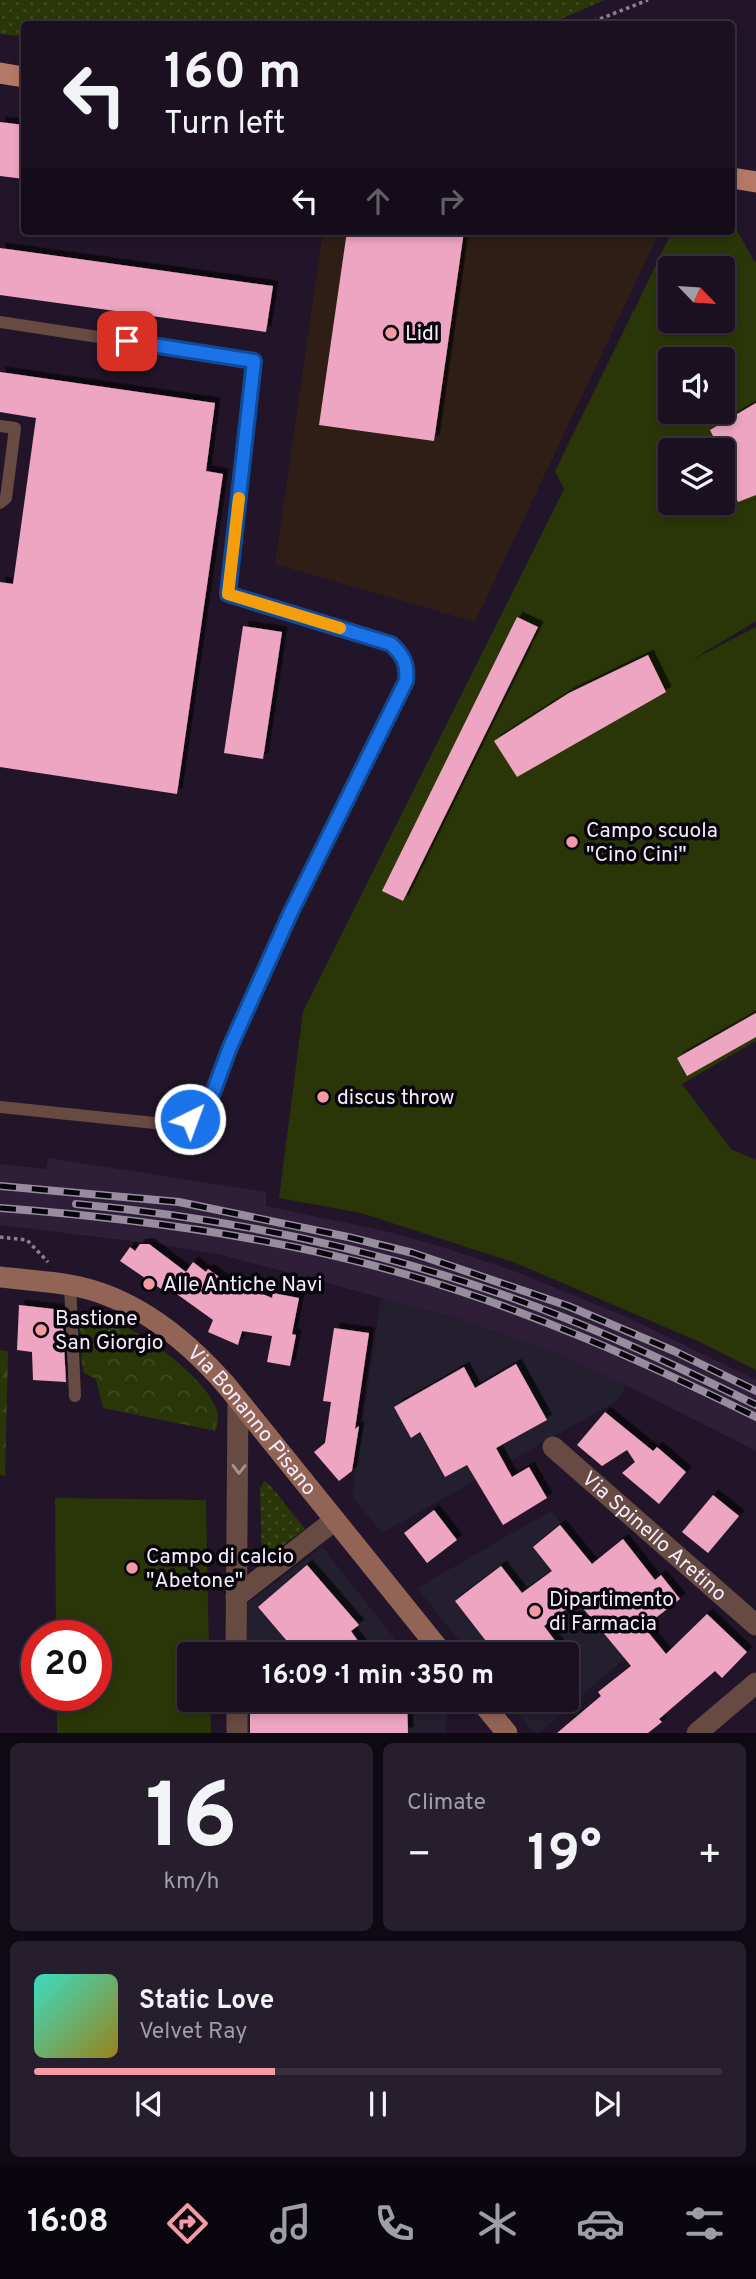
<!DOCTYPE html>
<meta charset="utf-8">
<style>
:root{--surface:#1a1020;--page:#271e2d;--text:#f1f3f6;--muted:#9f9da5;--line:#38303e;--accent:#f49aa4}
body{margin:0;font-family:Overpass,sans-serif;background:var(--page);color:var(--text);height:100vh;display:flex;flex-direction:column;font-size:26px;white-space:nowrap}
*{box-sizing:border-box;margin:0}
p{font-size:23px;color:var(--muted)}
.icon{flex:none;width:38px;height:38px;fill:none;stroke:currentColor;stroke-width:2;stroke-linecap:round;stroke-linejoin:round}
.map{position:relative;height:1733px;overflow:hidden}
.drawer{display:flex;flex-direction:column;gap:10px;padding:10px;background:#0e0912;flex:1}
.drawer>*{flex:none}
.hud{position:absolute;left:21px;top:21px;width:714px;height:214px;border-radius:7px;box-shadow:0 4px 10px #0003,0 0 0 2px var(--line);background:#1a1020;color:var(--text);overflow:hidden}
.needle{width:46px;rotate:115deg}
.controls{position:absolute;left:658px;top:256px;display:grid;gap:14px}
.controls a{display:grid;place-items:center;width:77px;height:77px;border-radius:7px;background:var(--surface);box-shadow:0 4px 10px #0003,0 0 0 2px var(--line);font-size:35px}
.speed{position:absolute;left:21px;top:1620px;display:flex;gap:14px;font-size:35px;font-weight:700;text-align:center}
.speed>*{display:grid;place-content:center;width:91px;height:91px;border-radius:50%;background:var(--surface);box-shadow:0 4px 10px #0003,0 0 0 2px var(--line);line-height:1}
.speed .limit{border:10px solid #d22;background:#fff;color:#111}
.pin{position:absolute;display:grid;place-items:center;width:60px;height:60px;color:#fff;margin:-30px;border-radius:14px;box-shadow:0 4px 10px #0006}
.me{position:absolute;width:77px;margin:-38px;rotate:42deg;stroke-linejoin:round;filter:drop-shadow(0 0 5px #0008)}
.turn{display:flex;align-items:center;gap:24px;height:147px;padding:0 28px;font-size:32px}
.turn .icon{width:91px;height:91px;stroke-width:2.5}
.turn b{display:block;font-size:49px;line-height:60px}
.lanes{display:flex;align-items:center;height:66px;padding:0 28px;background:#0003;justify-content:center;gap:35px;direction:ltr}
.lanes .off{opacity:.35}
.big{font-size:52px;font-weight:700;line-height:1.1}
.drawer .tile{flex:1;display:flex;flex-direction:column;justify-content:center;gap:10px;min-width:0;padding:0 24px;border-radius:10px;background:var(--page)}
.drawer .dial{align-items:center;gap:0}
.dial b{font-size:91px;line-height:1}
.song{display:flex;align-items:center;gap:21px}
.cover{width:84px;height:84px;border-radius:10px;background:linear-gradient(135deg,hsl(170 70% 55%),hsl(50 70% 35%))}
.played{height:7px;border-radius:4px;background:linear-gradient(90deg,var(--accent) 35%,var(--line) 35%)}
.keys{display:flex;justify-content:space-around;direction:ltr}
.heat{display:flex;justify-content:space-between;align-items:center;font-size:38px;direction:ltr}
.drawer .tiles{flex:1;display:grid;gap:10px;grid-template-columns:1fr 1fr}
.tile:last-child{grid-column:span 2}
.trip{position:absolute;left:177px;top:1642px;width:402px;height:70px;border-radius:7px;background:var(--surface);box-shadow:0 4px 10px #0003,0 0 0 2px var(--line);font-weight:700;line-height:70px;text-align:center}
.menu{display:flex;height:112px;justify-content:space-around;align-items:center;background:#0a060d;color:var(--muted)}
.menu .icon{width:49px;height:49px}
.menu .on{color:var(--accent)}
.menu b{font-size:32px;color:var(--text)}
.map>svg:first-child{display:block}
.commercial{fill:#2e1e16}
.education{fill:#241f2f}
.built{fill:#2f1e38}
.grass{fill:url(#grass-dots)}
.forest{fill:url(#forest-firs)}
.park{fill:url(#park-crowns)}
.pitch{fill:#2a3608;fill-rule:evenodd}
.building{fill:#eda5c2;filter:url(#shadow)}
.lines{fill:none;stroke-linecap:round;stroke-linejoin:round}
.path{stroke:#8c8193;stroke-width:3.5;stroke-dasharray:3.5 3.5;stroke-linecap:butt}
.lane{stroke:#674a41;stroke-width:12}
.street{stroke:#674a41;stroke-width:21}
.secondary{stroke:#926456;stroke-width:21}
.primary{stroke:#b47966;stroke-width:21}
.rail-casing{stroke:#988d9f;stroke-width:8}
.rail{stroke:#08040c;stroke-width:5;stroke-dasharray:16;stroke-linecap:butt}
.oneway{stroke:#a79395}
.route-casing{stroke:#114b97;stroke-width:18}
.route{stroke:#1a73e8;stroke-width:12}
.slow{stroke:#f59e0b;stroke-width:12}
.poi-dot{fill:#f49aa4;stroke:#08040c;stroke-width:2.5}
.labels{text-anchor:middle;stroke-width:7;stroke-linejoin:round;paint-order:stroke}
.poi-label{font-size:21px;fill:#f5ecfb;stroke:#08040c;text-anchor:start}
.street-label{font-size:21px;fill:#f5ecfb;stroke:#08040c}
</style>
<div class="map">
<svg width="756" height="1733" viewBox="0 0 756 1733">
<defs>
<pattern id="grass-dots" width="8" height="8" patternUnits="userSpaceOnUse" patternTransform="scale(1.75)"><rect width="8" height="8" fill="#2a3608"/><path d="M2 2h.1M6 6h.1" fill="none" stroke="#3f4a21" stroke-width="1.8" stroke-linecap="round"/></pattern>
<pattern id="forest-firs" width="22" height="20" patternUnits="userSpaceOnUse" patternTransform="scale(1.75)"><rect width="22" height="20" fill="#2a3608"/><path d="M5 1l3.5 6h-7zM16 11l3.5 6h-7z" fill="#3f4a21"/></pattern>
<pattern id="park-crowns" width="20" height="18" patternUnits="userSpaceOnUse" patternTransform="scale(1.75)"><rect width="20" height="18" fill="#2a3608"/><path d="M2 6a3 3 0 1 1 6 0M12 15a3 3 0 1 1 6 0" fill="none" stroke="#3f4a21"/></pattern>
<filter id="shadow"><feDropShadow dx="5.5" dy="-5.5" stdDeviation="0" flood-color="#0009"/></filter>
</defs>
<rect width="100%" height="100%" fill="#22152a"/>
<path class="commercial" d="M323,231h337l-185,391 -200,-58z"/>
<path class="education" d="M381,1297l69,19 94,32 82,37 -9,16 -235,132 -30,-37z
M551,1511l101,123 -113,99h-5l-27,-34h60v-45h-97l-53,-66z
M322,1547l85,107h-164v-47z
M243,1699h201l2,2v32h-203z"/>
<path class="built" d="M48,1158l218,34v14l119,25 60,17 69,23 113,46 129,63v71l-130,-66 -82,-37 -94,-32 -228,-61 -58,-10 -164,-20v-61l46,5z"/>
<path class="grass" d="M0,0h605l-56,24h-525v13l-24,-3z
M264,1481l5,3 36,45 -43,32 -2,-72z"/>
<path class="forest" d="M0,1350l8,1 -3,125 -5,-1z"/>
<path class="park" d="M79,1313c5,0 11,0 16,1 35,8 110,61 122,96 2,6 0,15 -1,21l-113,-23 -7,-29 -12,-6 -2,-9z"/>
<path class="pitch" d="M732,221l22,40 2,1v359l-66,40 66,-34v414l-74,43 49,65 25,11v210l-56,-28 -184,-79 -155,-50 -82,-15 24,-186 261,-523 -9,-18 77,-157 -1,-2 3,-1 38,-80h60zM670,268h53v52h-53zM670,359h53v52h-53zM670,450h53v52h-53z
M55,1498l151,2 3,154h-20v45h21l1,34h-154v-37h39v-60h-40z"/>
<path class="building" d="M0,122l24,3v54l-24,-3z
M347,231h117l-30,210 -115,-16z
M0,248l273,38 -7,46 -266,-37z
M0,372l215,31 -9,68 17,3 -46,320 -177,-27v-185l13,2 23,-166 -36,-6z
M756,403v92l-18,7 -15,-36v-16h-3l-10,-20z
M517,617l21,10 -135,274 -21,-10z
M243,626l39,6 -19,127 -39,-6z
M648,655l18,37 -149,85 -23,-36 75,-48z
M756,1013v24l-69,39 -10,-18z
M140,1244h9l37,28 7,-10 13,10 2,-3 21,15 1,-4 42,18 1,-5 26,5 -7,36 4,1 -6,31 -23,-4 5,-26 -30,-5 -4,14 -30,-13 5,-12 -46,-33 -3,4 -44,-30 10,-14 5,4z
M19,1305l43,5 4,72 -33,-2 -1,-28 -15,-2z
M334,1328l35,5 -14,96 4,-3 -7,45 -13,10 -25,-29 11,-9 6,-41 -8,-1z
M516,1364l31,56 -51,28 16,29 17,-10 18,31 -44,27 -36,-60 -22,12 -25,-45 -9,6 -17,-31 70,-40 11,21z
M605,1412l48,39 4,-4 29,25 -27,32 -37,-31 13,-11 -8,-12 -25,16 -25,-21z
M713,1495l26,21 -31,37 -26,-21z
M434,1510l23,30 -30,23 -23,-30z
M560,1525l32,39 31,-25 32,41 6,-5 19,24 -36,28 22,27 41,-40 40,38 -25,26 -7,-7 -56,48 3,3 -14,11h-91l44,-37 -3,-4 33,-26 -54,-65 -33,25 21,28h-69l-41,-53 46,-35 21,27 30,-22 -19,-24z
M307,1565l52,60 -8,6 16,23h-69l-40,-47z
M332,1699h75l1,34h-158v-29l82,-3z"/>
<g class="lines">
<path class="path" d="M587,24l61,-24
M0,1237l27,3 21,22"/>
<path class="lane" d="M0,322l254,39 -26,233 163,50c12,11 17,20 15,37l-116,233 -60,133 -19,52 -10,13 -12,7 -25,5 -164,-17
M0,426l15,2 -9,70 -6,5
M70,1285l5,111"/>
<g class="street">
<path id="s1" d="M553,1447l203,178"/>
<path d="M236,1597l99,-77"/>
<path d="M236,1654l2,-253"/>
<path d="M237,1699v34"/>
<path d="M697,1733l59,-50"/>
</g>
<g class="secondary">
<path id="s2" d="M0,1277c23,3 47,4 70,8 63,11 116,54 157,101l216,268"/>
<path d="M479,1699l28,34"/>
</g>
<path class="primary" d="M0,73l24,4
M732,178l24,4"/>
<defs>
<path id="rail" d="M0,1186l179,16 169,35 65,16 155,53 106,45 82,40
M76,1204c140,13 279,40 413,86 92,31 180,72 267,115
M0,1208c136,10 277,29 408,67 121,35 235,86 348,142"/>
</defs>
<use href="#rail" class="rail-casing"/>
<use href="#rail" class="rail"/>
</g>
<defs><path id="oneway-chevron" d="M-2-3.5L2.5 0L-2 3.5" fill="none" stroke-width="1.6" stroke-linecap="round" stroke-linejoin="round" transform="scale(1.75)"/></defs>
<use class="oneway" href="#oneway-chevron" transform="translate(239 1469) rotate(91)"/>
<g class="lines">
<defs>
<path id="route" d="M127,341l127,20 -26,233 163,50c12,11 17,20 15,37l-116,233 -60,133 -19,51 -10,14 -11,7"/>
</defs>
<use href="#route" class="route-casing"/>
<use href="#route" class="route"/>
<path class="slow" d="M239,498l-11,96 112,34"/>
</g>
<g class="poi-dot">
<circle cx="391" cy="333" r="7"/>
<circle cx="572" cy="842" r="7"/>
<circle cx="323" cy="1097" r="7"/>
<circle cx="149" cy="1284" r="7"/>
<circle cx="41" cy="1330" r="7"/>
<circle cx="132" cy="1568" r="7"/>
<circle cx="535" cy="1611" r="7"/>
</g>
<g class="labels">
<g class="poi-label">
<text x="405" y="340">Lidl</text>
<text x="586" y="837">Campo scuola<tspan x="586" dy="24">"Cino Cini"</tspan></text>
<text x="337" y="1104">discus throw</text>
<text x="163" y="1291">Alle Antiche Navi</text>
<text x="55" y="1325">Bastione<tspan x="55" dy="24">San Giorgio</tspan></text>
<text x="146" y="1563">Campo di calcio<tspan x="146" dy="24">"Abetone"</tspan></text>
<text x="549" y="1606">Dipartimento<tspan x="549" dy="24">di Farmacia</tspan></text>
</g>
<g class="street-label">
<text dy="7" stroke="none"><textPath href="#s2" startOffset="303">Via Bonanno Pisano</textPath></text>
<text dy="7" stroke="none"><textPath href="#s1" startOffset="135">Via Spinello Aretino</textPath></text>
</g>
</g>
</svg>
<div class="controls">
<a><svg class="needle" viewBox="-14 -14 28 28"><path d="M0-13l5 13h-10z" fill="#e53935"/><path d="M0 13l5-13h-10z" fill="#9f9da5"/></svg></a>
<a><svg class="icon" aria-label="sound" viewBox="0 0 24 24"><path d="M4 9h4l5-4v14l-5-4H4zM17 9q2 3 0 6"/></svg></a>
<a><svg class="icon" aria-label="layers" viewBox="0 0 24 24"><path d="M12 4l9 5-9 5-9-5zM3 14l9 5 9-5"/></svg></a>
</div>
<div class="speed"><div class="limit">20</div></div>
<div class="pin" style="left:127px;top:341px;background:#d93025"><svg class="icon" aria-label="arrive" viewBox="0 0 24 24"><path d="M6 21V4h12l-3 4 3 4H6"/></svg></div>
<svg class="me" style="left:190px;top:1119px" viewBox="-20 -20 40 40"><circle r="17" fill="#1a73e8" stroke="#fff" stroke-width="3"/><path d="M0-11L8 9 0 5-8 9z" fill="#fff"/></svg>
<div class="trip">16:09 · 1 min · 350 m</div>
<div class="hud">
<div class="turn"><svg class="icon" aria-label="left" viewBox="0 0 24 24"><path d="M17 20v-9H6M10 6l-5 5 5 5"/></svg><div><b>160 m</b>Turn left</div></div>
<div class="lanes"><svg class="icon" aria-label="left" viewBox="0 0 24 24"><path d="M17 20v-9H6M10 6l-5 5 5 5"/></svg><svg class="icon off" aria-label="ahead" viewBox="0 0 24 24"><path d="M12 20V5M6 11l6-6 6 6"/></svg><svg class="icon off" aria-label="right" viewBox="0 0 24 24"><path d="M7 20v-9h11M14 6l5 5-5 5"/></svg></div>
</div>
</div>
<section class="drawer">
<div class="tiles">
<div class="tile dial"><b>16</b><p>km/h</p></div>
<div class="tile"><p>Climate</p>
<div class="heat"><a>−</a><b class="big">19°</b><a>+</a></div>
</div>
<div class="tile">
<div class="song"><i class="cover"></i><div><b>Static Love</b><p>Velvet Ray</p></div></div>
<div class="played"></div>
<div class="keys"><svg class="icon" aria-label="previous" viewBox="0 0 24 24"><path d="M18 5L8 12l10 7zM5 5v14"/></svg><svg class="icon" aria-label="pause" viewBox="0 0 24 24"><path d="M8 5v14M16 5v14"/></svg><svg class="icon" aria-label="next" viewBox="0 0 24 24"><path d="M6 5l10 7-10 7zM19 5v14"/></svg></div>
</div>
</div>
</section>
<nav class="menu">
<b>16:08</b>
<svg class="icon on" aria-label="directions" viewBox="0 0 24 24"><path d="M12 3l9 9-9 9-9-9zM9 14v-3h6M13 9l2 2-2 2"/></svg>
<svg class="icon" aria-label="music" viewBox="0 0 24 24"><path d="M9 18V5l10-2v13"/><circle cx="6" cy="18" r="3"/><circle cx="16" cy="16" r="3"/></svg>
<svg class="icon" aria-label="phone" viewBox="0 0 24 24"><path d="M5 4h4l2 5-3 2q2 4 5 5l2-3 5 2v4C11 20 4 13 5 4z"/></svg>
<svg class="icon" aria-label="climate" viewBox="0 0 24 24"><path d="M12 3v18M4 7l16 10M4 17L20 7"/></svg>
<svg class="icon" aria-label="car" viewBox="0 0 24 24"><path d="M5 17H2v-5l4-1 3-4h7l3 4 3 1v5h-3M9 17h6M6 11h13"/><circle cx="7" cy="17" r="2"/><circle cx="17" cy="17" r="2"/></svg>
<svg class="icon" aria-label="filters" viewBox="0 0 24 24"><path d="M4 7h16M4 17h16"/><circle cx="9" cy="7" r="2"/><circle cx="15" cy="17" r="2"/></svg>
</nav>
